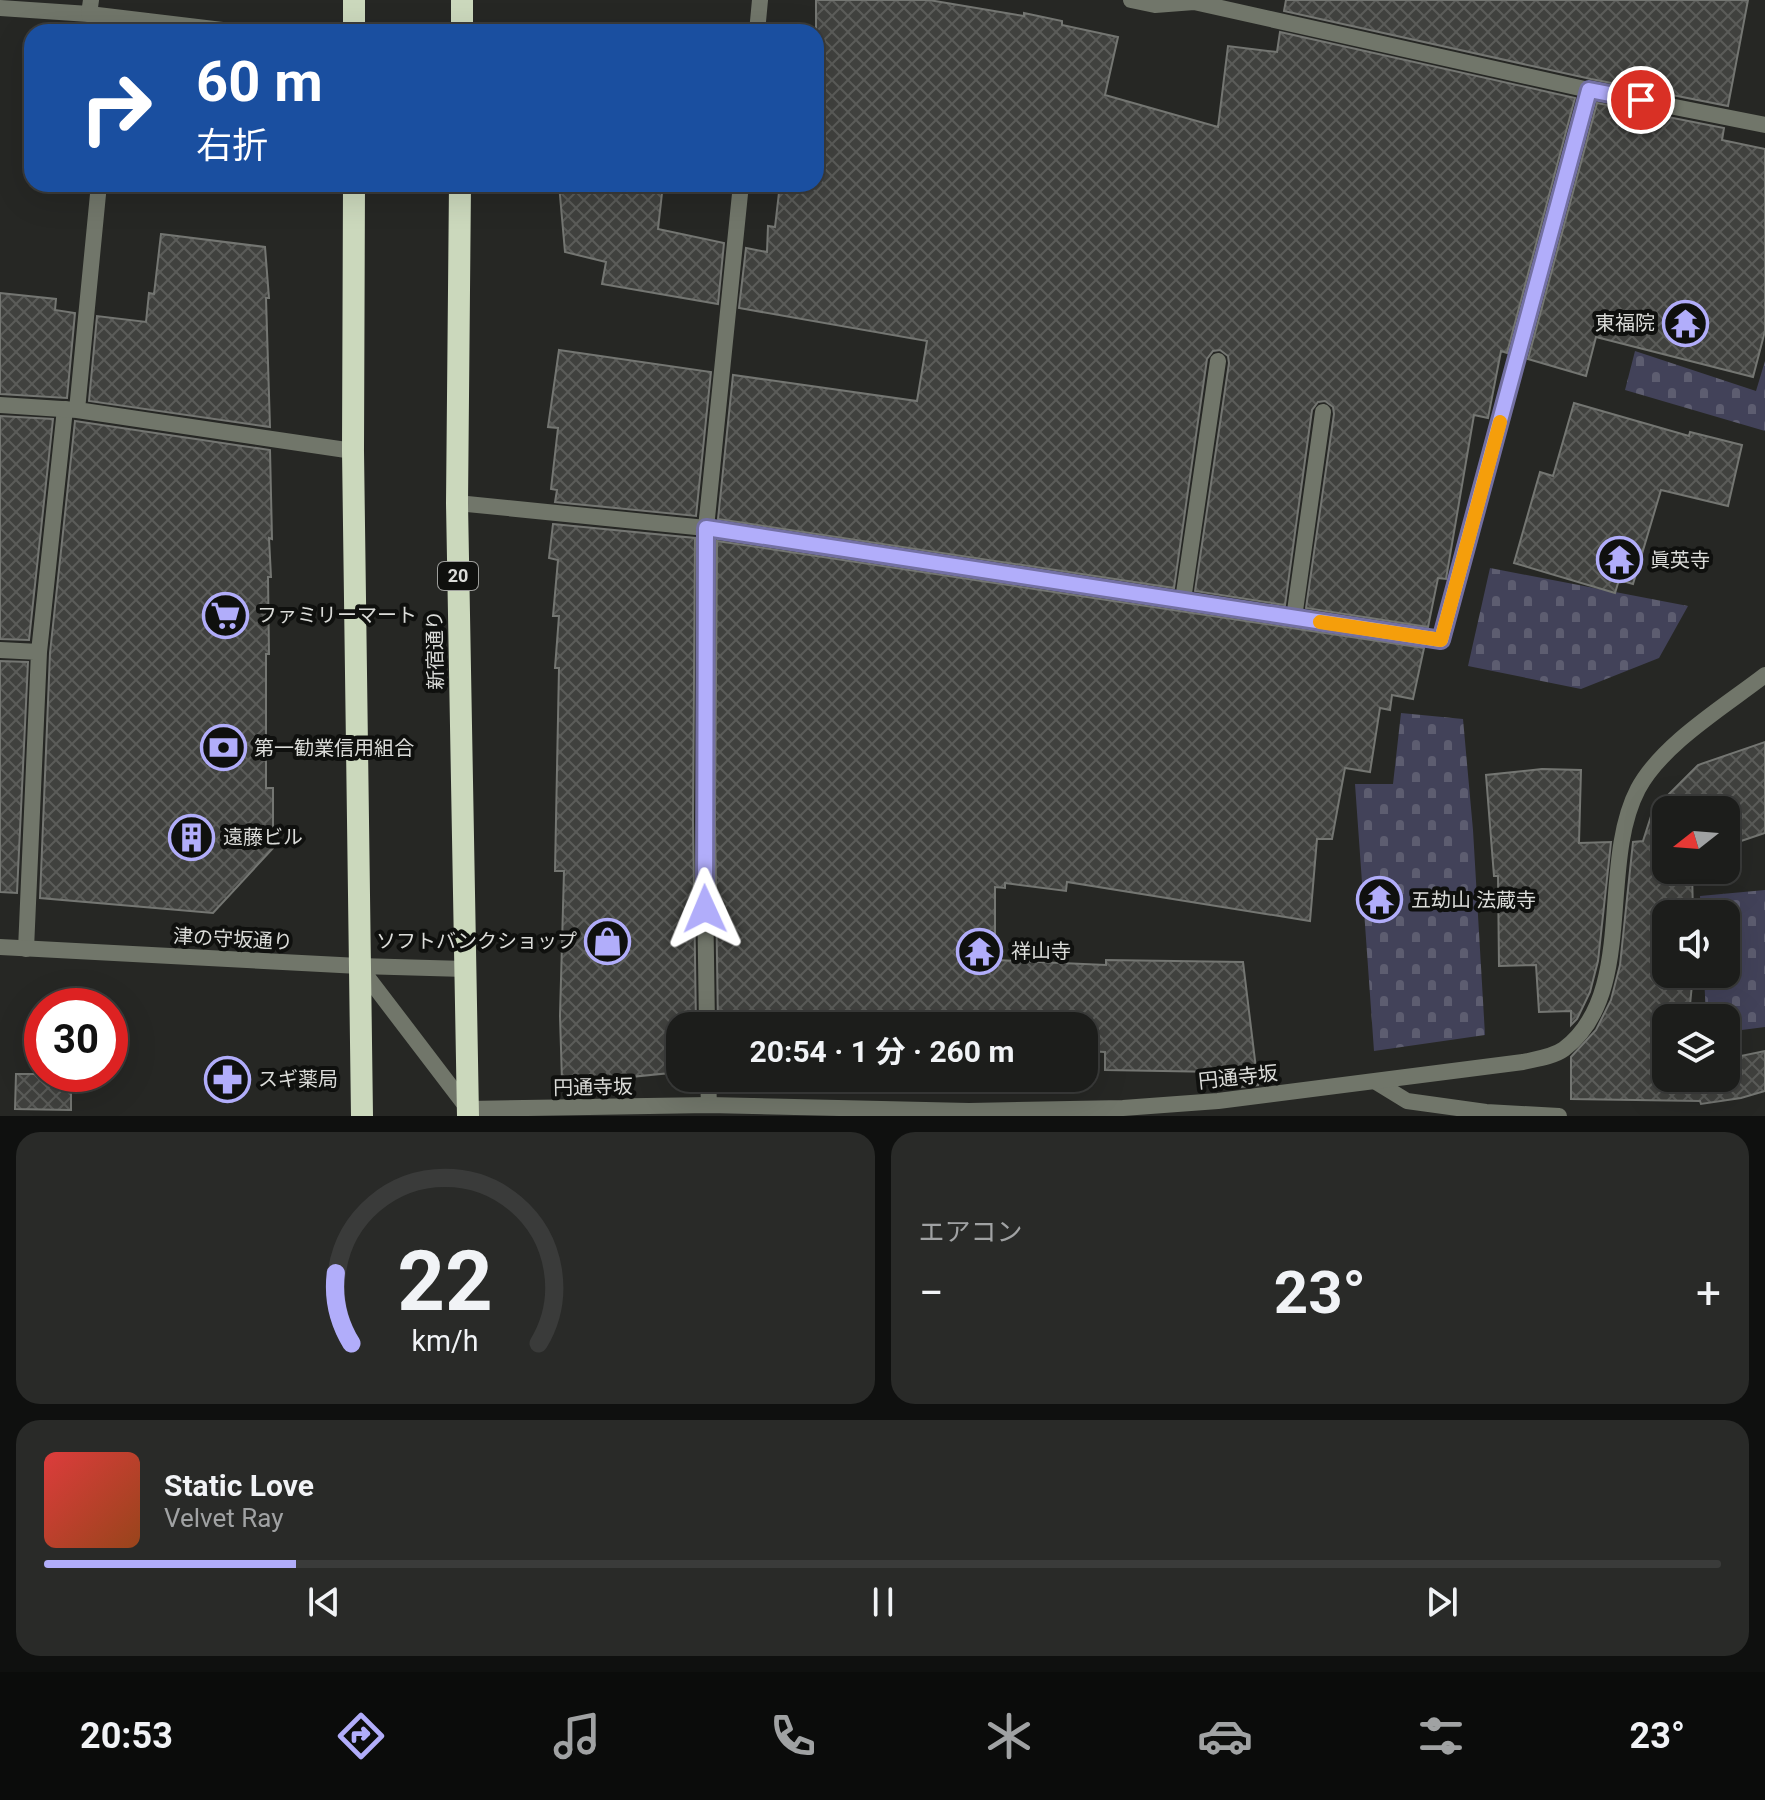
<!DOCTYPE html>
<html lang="ja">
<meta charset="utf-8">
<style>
:root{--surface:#1c1d1b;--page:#292a28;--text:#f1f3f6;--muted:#a0a2a3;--line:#3a3b3a;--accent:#b1adfa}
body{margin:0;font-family:Roboto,"Noto Sans JP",sans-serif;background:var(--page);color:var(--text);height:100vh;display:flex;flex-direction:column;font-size:30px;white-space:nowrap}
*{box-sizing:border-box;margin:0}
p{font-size:26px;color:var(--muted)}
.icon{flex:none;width:44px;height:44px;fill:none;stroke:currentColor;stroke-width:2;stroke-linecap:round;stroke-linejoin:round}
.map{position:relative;height:1116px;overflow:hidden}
.details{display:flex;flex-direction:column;gap:16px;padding:16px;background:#0f100f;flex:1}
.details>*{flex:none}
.top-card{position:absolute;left:24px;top:24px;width:800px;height:168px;border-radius:24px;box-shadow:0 8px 32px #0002,0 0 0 2px var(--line);background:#1a4fa0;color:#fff;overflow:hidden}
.needle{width:52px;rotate:253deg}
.tools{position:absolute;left:1652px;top:796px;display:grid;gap:16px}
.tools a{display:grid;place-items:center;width:88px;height:88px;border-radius:16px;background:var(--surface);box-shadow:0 8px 32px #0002,0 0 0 2px var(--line);font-size:40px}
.speed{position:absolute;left:24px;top:988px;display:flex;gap:16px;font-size:40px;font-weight:700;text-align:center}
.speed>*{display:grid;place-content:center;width:104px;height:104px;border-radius:50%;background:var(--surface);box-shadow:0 8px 32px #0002,0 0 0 2px var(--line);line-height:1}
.speed .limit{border:12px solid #d22;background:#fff;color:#111}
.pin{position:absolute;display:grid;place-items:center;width:68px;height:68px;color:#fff;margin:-34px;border:4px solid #fff;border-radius:50%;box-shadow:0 2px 8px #0007}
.me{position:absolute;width:88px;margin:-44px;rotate:359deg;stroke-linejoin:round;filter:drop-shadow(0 0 6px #0008)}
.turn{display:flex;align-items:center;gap:28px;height:168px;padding:0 40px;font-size:36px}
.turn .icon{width:104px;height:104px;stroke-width:2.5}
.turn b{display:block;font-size:56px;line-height:68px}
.big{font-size:60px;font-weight:700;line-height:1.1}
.details .tile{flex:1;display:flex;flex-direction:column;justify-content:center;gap:12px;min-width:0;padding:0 28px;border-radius:24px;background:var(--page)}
.details .dial{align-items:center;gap:0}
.dial svg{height:208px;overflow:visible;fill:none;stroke:var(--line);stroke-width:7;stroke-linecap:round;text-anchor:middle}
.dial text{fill:var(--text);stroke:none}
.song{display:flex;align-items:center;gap:24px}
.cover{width:96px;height:96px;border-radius:12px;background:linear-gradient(135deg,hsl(0 70% 55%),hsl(20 70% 35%))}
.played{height:8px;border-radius:4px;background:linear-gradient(90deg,var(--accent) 15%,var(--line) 15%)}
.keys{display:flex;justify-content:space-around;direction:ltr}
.heat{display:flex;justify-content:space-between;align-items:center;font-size:44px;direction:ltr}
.details .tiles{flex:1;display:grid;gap:16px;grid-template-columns:1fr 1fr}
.tile:last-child{grid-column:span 2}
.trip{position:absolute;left:666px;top:1012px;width:432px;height:80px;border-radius:24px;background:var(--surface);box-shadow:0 8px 32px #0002,0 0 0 2px var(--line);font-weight:700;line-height:80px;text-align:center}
.tab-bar{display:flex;height:128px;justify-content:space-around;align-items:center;background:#0b0c0b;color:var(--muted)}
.tab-bar .icon{width:56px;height:56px}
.tab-bar .selected{color:var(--accent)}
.tab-bar b{font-size:36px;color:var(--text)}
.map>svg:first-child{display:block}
.cemetery{fill:url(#cemetery-stones)}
.building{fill:url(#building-cross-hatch);stroke:#747672;stroke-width:2}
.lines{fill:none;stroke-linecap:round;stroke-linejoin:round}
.service{stroke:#71766a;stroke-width:16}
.minor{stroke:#71766a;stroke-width:16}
.tertiary{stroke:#71766a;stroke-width:16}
.trunk{stroke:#cbd8bc;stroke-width:22}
.route-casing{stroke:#7370a2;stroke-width:20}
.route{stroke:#b1adfa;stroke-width:14}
.slow{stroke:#f59e0b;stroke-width:14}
.labels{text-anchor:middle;stroke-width:8;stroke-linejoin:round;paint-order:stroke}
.shield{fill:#0f100e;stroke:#9e9f9c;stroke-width:2}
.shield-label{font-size:18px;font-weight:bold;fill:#dbdcd9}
.poi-label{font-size:20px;fill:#dbdcd9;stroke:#0f100e;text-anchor:start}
.street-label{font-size:20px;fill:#dbdcd9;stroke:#0f100e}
</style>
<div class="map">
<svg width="1765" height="1116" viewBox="0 0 1765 1116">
<defs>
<pattern id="cemetery-stones" width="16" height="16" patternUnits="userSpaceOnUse" patternTransform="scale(2)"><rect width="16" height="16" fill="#424259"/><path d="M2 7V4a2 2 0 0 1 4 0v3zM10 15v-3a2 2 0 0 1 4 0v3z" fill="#5d5d70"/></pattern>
<pattern id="building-cross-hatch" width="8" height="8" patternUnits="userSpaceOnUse" patternTransform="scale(2)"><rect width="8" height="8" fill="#40413e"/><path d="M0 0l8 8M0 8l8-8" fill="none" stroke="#5b5c59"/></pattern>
</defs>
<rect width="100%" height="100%" fill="#262724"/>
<path class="cemetery" d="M1635,351l121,40 9,-30v70l-140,-41z
M1490,568l198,38 -29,52 -78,31 -113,-23z
M1401,713l62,6 10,111 12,205 -111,16 -19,-267h38z
M1765,890v137l-39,5v-14h-20l-2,-44h22v-60h-25l-1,-18z"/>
<path class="building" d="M816,0h113l95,16v-3l38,8v4l56,12 -13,58 113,32 10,-81 49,6 3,-20 295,66 -68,255 -6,-2 -13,67 -14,-3 -28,164 -8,-1 -10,49 -122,-19 28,-194 -1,-7 -8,-6 -7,1 -6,8 -27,195 -90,-14 34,-228 -1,-7 -8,-6 -7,1 -6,8 -33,229 -456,-69 15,-144 184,26 10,-60 -188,-33 7,-60 21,4 1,-26 7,1 5,-43h36z
M1286,0h462l-20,106 -137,-27 -307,-68z
M1597,103l127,25 -2,12 43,9v182l-12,46 -157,-40 -10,39 -58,-17z
M559,184h104l-5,45 66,14 -6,61 -116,-20 4,-22 -41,-10z
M161,234l104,13 4,51h-3l4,129 -181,-26 8,-85 49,6 3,-29 5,1z
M0,293l56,6 -1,11 20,3 -8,85 -67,-4z
M559,350l152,22 -15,144 -141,-14 2,-12 -6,-1 7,-61 -10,-1z
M1574,403l115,33 1,-4 52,13 -14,61 -67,-16 -28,94 -14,-4 -4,13 -101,-30 26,-91 13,4z
M0,416l53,3 -24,221 -29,-1z
M75,421l195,29 2,89 -3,-1 2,39h-3l1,77h-3v134h7v60l-60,65 -173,-15 10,-245z
M553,524l142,14 -2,283 3,205h-16v46l-49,5v2l-69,2 -2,-65 4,-145h-9l4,-203h-4l4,-52h-6l5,-56 -9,-2z
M717,541l707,107 -11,51 -21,-4 -2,15 -10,-2 -10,64 -25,-4 -13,71h-15l-7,82 -243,-39 -1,9 -61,-8v5l-10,-1v73l111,5v-5l137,2 15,123 -36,4 -1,-17 -116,-2v-18l-21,-1v-25h-366l-3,-205z
M0,661l28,1 -11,231 -17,-1z
M1765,742v91l-39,13v-36h-60v60h26l1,44h-27v60h27l-3,31h6l-1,13h-29v60h60v-19l39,-8v40l-24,7 -40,6 -1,-3 -129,-2v-42l25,-27 15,-30 9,-35 13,-123 10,-1 10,-31 45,-45z
M1542,769l39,1 -2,73 32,-1 -13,119 -8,31 -13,27 -6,6v-14l-32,1 -3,-47 -37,1 -1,-90h-4l-8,-101z
M16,1074h55v36l-56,-1z"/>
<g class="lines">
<path class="service" d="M0,8l89,6
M457,503l249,25 735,112 148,-550
M1183,600l35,-239
M1294,618l29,-206
M0,650l39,2 -13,297
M39,652l26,-243
M1376,1082l31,19 79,11 73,4"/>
<path class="minor" d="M91,0l-2,14 150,18
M1131,0l24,5 39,-3 395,88 176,35
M757,32l3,-32
M0,405l77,5 276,41
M77,410l22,-226
M707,1026l-3,-205 2,-293 35,-344
M708,1078l1,27"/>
<path class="tertiary" d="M0,947l359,19 106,3
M359,966l109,143 241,-4 260,6 154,-3 95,-7 305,-39c13,-3 30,-5 41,-13 73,-55 34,-184 74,-260 24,-45 87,-83 127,-114"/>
<path class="trunk" d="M354,32v-32
M462,32v-32
M354,184l-1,267 9,665
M460,184l-3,319 11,613"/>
</g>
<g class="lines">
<defs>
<path id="route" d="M705,909l1,-381 735,112 148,-550 52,10"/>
</defs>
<use href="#route" class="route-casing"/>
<use href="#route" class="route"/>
<path class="slow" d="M1320,622l121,18 59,-218"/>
</g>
<defs>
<symbol id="temple-ring" viewBox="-11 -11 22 22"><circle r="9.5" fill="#0f100e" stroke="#b1adfa" stroke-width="1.5"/><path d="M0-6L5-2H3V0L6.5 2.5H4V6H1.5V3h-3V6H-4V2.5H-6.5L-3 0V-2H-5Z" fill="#b1adfa"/></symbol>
<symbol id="supermarket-ring" viewBox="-11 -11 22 22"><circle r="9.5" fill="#0f100e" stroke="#b1adfa" stroke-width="1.5"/><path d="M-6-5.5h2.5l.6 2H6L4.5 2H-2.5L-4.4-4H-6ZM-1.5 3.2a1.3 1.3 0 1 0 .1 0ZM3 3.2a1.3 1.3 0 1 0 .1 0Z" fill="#b1adfa"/></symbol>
<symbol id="bank-ring" viewBox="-11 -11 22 22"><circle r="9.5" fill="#0f100e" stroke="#b1adfa" stroke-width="1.5"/><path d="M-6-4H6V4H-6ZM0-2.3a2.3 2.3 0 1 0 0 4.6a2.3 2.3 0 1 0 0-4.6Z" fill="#b1adfa"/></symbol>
<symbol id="building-ring" viewBox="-11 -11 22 22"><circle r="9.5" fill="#0f100e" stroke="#b1adfa" stroke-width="1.5"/><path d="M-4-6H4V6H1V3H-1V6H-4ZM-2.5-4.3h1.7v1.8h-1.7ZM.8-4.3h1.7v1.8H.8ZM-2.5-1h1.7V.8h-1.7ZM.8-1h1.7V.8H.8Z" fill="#b1adfa"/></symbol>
<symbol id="shop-ring" viewBox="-11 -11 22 22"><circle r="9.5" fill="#0f100e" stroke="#b1adfa" stroke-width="1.5"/><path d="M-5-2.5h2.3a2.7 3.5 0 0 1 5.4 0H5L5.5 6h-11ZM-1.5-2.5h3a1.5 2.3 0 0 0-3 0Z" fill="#b1adfa"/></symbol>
<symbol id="pharmacy-ring" viewBox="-11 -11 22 22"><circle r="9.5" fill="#0f100e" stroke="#b1adfa" stroke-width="1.5"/><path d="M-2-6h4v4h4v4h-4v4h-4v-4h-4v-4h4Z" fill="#b1adfa"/></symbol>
</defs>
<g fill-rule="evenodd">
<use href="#temple-ring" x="1660" y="298" width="51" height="51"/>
<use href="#temple-ring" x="1594" y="534" width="51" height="51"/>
<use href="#supermarket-ring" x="200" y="590" width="51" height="51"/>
<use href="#bank-ring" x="198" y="722" width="51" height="51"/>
<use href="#building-ring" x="166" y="812" width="51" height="51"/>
<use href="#temple-ring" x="1354" y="874" width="51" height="51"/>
<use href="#shop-ring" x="582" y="916" width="51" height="51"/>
<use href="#temple-ring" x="954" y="926" width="51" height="51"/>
<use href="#pharmacy-ring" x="202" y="1054" width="51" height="51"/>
</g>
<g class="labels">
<rect class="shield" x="438" y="562" width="40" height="28" rx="6"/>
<g class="shield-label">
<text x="458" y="582">20</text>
</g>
<g class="poi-label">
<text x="1655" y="330" text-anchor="end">東福院</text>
<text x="1650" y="567">眞英寺</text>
<text x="257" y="622">ファミリーマート</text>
<text x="254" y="755">第一勧業信用組合</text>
<text x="223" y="844">遠藤ビル</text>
<text x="1411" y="907">五劫山 法蔵寺</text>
<text x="577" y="948" text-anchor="end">ソフトバンクショップ</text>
<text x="1011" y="958">祥山寺</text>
<text x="258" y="1086">スギ薬局</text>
</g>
<g class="street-label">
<text transform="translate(435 650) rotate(-91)" y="7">新宿通り</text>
<text transform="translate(233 939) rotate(3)" y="7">津の守坂通り</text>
<text transform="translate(1238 1077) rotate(-6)" y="7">円通寺坂</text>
<text transform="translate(593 1087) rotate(-1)" y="7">円通寺坂</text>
</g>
</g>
</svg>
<div class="tools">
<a><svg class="needle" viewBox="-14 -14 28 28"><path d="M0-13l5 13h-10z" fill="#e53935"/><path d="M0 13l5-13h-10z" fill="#a0a2a3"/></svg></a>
<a><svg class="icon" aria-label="sound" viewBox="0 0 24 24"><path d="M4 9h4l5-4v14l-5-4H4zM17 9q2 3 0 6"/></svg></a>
<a><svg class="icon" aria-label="layers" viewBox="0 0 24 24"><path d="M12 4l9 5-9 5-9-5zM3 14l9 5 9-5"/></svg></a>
</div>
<div class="speed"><div class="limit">30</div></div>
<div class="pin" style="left:1641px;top:100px;background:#d93025"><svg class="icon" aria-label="arrive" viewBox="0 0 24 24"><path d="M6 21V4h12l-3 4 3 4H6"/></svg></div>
<svg class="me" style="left:705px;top:909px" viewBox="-20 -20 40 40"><path d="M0-17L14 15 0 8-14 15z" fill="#b1adfa" stroke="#fff" stroke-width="4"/></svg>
<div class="trip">20:54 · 1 分 · 260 m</div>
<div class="top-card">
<div class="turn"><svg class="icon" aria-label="right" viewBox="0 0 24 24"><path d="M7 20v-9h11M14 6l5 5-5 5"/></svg><div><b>60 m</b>右折</div></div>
</div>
</div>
<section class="details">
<div class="tiles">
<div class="tile dial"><svg viewBox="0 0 100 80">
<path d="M14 69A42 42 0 1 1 86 69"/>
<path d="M14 69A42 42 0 0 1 8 42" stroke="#b1adfa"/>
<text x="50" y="56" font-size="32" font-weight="700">22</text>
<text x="50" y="72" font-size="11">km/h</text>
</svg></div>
<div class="tile"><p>エアコン</p>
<div class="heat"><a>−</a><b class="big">23°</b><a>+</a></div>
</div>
<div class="tile">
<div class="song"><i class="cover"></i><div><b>Static Love</b><p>Velvet Ray</p></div></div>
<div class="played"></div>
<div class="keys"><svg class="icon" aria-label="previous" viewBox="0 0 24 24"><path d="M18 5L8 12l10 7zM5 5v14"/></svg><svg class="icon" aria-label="pause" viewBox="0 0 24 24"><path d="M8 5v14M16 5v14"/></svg><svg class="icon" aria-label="next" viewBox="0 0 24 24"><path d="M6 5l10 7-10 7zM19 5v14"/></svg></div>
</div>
</div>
</section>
<nav class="tab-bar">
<b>20:53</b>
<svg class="icon selected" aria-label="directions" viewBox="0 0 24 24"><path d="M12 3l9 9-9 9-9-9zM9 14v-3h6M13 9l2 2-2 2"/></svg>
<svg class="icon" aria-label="music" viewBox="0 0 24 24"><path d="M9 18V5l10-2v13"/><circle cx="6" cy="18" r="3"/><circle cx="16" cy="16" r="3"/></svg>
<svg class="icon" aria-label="phone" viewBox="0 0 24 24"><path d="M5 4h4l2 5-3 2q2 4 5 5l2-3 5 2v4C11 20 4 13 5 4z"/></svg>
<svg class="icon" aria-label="climate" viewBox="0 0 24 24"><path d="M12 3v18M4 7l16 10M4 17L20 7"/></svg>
<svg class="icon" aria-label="car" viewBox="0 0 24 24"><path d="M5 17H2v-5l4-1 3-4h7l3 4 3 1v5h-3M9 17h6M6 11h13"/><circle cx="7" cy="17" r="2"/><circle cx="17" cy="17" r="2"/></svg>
<svg class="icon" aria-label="filters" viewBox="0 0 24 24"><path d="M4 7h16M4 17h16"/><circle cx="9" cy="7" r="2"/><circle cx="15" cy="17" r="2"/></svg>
<b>23°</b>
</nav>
